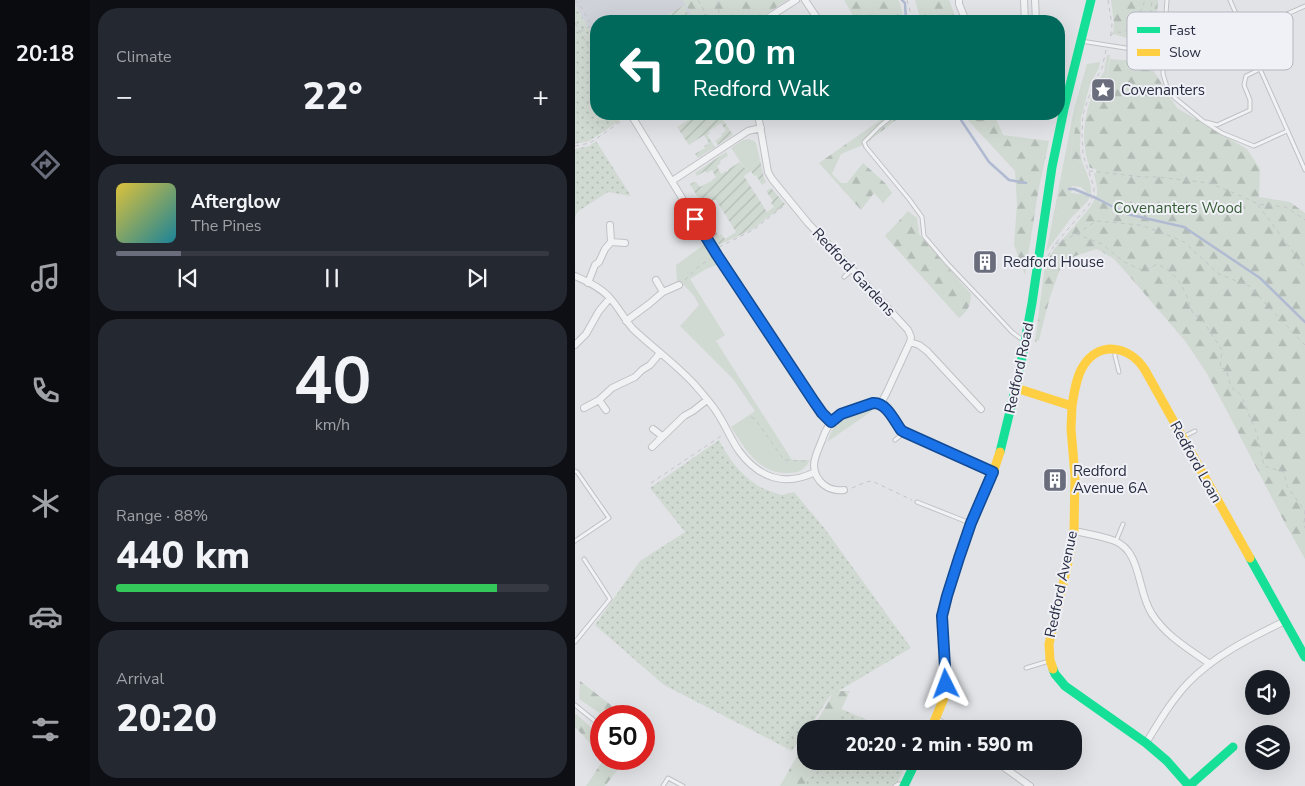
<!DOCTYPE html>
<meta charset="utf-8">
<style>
:root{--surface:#171b24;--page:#242831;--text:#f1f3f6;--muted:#9ea1a6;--line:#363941;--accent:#6a6d7b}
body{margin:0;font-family:"Nunito Sans",sans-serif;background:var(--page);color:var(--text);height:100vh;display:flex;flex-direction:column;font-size:19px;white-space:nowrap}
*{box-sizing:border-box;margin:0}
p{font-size:16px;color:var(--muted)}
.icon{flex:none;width:28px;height:28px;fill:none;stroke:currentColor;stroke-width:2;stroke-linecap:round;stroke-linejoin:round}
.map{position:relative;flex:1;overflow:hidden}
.sheet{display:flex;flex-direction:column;gap:8px;padding:8px;background:#0d0f14;width:485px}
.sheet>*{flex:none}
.top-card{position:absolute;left:15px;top:15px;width:475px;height:105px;border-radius:20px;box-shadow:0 5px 20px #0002;background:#00695c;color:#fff;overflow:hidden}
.tools{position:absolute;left:670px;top:670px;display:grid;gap:10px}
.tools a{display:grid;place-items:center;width:45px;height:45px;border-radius:50%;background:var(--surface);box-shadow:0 5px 20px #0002;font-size:25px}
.speed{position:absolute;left:15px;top:705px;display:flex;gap:10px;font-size:25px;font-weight:700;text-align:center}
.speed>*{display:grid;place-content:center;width:65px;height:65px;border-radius:50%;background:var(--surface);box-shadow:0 5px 20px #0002;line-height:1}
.speed .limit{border:8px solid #d22;background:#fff;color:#111}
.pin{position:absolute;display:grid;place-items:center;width:42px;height:42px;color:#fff;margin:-21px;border-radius:10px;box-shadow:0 2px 8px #0006}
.me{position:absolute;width:55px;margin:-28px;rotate:357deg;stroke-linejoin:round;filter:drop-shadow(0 0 4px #0008)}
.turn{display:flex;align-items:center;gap:18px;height:105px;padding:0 20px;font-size:22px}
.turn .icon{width:65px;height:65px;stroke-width:2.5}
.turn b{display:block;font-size:35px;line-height:42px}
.big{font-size:38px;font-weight:800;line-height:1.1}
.sheet .tile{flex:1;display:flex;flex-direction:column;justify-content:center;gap:8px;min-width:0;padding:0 18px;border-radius:20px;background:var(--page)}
.sheet .dial{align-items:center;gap:0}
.dial b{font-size:65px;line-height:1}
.song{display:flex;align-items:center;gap:15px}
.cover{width:60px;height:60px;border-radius:8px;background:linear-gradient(135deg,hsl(50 70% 55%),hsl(190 70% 35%))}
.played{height:5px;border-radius:2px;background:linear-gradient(90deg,var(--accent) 15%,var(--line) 15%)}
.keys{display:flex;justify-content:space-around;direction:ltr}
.heat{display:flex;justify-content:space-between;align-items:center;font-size:28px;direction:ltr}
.charge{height:8px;border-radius:4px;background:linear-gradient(90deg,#34c759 88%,var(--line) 0)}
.trip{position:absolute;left:222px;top:720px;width:285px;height:50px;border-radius:20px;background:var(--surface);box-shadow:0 5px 20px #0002;font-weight:800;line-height:50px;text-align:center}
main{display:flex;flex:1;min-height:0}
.dock{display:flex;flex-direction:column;width:90px;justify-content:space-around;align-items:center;background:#090b0e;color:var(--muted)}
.dock .icon{width:35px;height:35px}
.dock .selected{color:var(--accent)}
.dock b{font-size:22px;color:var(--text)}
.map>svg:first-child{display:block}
.built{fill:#d0d2da}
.grass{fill:#d1dad2}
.forest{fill:url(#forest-firs)}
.park{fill:url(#park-dots)}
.garden{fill:url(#garden-furrows)}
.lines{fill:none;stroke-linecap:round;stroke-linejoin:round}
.stream{stroke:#b0bbd2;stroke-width:2.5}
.lane-casing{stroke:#c0c1c5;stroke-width:5}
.street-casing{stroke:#c0c1c5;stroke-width:8}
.path{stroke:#c4c4ca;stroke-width:1;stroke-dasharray:4 4;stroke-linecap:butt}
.lane{stroke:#f1f2f4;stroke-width:3}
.street{stroke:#f1f2f4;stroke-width:6}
.fast{stroke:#16e098;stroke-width:9}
.slow{stroke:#ffcf43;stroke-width:9}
.route-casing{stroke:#114b97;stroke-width:12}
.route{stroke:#1a73e8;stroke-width:9}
.labels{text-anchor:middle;stroke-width:4;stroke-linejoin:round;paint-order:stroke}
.poi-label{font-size:15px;fill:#292d41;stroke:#f0f1f7;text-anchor:start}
.park-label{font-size:15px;fill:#375d36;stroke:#f0f1f7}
.street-label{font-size:15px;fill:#292d41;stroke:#f0f1f7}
.key{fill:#f0f1f7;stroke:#b4b6c0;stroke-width:1}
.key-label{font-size:14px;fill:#292d41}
</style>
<main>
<nav class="dock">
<b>20:18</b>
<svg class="icon selected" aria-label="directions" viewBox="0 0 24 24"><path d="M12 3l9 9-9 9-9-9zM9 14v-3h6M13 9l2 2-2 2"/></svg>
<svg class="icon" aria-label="music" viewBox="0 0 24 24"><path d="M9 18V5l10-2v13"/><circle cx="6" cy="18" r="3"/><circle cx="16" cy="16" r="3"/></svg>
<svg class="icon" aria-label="phone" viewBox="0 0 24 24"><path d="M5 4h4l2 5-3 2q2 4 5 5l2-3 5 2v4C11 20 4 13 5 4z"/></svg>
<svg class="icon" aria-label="climate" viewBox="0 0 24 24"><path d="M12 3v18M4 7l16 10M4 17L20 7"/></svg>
<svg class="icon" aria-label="car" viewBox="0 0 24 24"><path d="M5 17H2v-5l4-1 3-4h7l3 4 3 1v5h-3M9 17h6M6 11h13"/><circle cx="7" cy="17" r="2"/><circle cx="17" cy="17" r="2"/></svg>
<svg class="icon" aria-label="filters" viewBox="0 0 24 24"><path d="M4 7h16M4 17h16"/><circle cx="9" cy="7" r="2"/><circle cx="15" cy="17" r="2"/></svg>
</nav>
<section class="sheet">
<div class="tile"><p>Climate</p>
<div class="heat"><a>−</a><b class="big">22°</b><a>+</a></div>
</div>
<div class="tile">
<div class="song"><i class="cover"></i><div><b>Afterglow</b><p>The Pines</p></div></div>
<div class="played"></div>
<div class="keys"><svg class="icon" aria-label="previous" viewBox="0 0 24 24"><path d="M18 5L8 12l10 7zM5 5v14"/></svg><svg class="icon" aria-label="pause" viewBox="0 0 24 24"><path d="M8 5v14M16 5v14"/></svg><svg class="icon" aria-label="next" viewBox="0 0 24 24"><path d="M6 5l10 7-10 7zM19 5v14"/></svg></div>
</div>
<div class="tile dial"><b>40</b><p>km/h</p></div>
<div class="tile"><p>Range · 88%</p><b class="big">440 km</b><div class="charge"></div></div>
<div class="tile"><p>Arrival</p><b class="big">20:20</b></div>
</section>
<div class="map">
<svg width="730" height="786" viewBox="0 0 730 786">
<defs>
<pattern id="forest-firs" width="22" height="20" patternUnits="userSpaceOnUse" patternTransform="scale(1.25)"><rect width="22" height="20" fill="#d1dad2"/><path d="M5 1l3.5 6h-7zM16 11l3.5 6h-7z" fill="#b3bbb6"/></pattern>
<pattern id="park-dots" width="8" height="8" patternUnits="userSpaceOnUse" patternTransform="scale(1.25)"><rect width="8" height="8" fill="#d1dad2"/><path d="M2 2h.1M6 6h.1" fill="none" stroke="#b3bbb6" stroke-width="1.8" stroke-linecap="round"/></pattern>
<pattern id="garden-furrows" width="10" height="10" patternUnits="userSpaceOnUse" patternTransform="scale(1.25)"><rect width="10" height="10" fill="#d1dad2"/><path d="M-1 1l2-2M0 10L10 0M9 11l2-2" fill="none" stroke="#b3bbb6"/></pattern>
</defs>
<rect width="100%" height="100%" fill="#e2e3e7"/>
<path class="built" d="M0,0h108l13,21h-100v21l-21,-37z"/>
<path class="grass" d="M532,55h3l-6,37 -3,10 -11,-2 5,-15 9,-13z
M525,62l-1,6 -9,16 -9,34 -3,-4 -9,49 2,5 11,-7c4,11 10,22 9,33l-4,-1 -6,-6 -9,-1 -11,-10 13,-67 13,-45z
M174,139l5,2 2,2 4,17 -14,10 -15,-22 12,-8z
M480,207l16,11 -25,34z
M130,244l14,20 -13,5 -16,10 35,56 -9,6 76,119h18c-6,10 -10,13 -22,13 -29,1 -43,-24 -57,-46l24,-16 -22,-32 -53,-53 19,-21 -5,-9 -14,-15 -3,1 -1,-17z
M296,408l1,3 -45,31c2,-5 4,-10 7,-15 7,-11 25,-14 37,-19z"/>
<path class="forest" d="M108,0h105l-33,21h-59z
M269,0h54l2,3 4,18h-48z
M340,0h34l8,21h-36z
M536,0h47l-3,41 -3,6 -23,-4 -2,-5 -14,-4 1,-11z
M535,59l38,3 29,46 70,41 13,20 -1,28 31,5 15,11v346l-18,-32 -59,-114 -22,-41 -21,-31 -54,-63 -17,-19 -17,-10 -22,7 -15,13 -10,28 -11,43 -4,2 10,-77 9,-16 23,-26 14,-17 3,-6 3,-5v-7l-3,-15h2v-4l-6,-1c-9,-22 -7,-45 0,-68l11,2 3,-10z
M503,113l3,5 -1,33 2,10 -11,7 -8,-2 6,-3z
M314,114h15l-39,30 -24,10 -9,20 9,9h6l16,-20 22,20 7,10 -9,10 -9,-10 -13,17 -42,-47z
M388,114h31l9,21 46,6 -11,52 -13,82 -11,-30 3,-41 -2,-33 -50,-54z
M486,176l11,10 -1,7 11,1 8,3 -3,5 -16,16 -16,-11z
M333,211l9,7 2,16 52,60c0,11 -3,17 -12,24l-74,-82z
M5,681l45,35h-21l-25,-17z
M259,691h16l-18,38h-19z
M1,714l25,22v19l-26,-28v-12z
M231,740v21h10l-12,25h-24z
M29,759h22l-21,27h-19z"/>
<path class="park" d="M0,5l21,37v72h28v4l-35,23 -14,3z
M21,141l35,55 -23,-4 -31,20 -2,6v-69l14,-3z
M144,440c9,18 21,34 38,45 6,4 14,6 21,9l4,1 12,-3 31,37 86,119 -81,48 -22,33h-2v2l-14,20 -128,-66 -69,-60 45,-64 45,-29 -35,-44z
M266,709l48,20h-57z
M241,761h73l14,10 -7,15h-92z"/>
<path class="garden" d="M110,5l5,16h-35z
M123,114h21l14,21 -15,10 -3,-4 7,-5 -1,-2 5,-3 -5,-8 -12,8 1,2 -3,2 8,12 -17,11 -3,-4 10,-6 -1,-2 5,-3 -5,-8 -15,10 -12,-18z
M151,152l2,4 -8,5 1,2 -4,3 4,8 5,-3 1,1 2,-3 11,-7 6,8 14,-10 4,18 2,4 -4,3 -6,-10 -2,1 -3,-5 -7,5 23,36 7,-5 -3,-4 2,-2 -7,-10 5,-3 14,16 -32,25 -34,16 -10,-16 4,-3 6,10 2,-2 4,5 11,-7 -20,-32h-2l-3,2 -3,-4 -7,5 3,5 -1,1 5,8 -5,2 -9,-14 6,-4 -10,-17 4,-2h2l4,5 9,-5h1l6,-5 -4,-7 -5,3 -2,-2 -8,5 -2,-3z"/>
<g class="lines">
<path class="stream" d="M327,0l3,3 1,18
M382,114l32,48 20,18 17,3
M494,189h5l22,9 31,16 57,13 76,51 45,44"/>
<defs>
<path id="lane" d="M592,0l-4,54v20l4,13 8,11 28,23 19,12 32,13 33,-15
M655,0l30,69 45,101
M506,41l95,15 22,-1 9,-2 37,-20 61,-27
M320,114l-15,12 -16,16 2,5 43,52 13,18 2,19 23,27 37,39 28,30 12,9
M631,122l11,3 33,-15v-10l-6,-15 2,-9 14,-7
M269,277l8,-7
M540,349v7l4,16
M608,437l12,-6
M320,440l9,-7
M0,471l2,1 32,46 -34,23
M342,502l53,21
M541,541l7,-17
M0,642l35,-43 -26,-40
M451,668l23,-7
M0,705l26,21
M88,786l5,-8 15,8
M320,786l3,-2h4"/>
<path id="street" d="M230,0l14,21
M384,0v4l7,17
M449,0l1,21
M460,0l1,21
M188,21l33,-21
M56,114l2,4 84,137 58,86 38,59 9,13 9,9
M183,114l10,58 4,7 36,44 45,47 55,60 3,7 -1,5 9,3 8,6 54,58
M97,181l76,-50 13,-3
M36,242l14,1
M0,276c11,5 25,11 34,21 9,9 15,22 24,32 20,19 43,35 62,56 7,8 15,17 21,26 9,13 14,27 23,40 20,27 46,36 76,21
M81,280l7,12
M13,283l7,-18 4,-3 6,-13 6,-7 -1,-17
M51,321l23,-17 14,-12 16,-7
M0,345l11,-11 13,-23 11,-13
M24,400l7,10
M306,403l5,-9 24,-52
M9,408l15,-8 13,-12 23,-11 7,-7 8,-5 10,-12
M78,429l9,7
M77,447l32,-31 9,-5 14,-11
M269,490c-15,2 -29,-8 -30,-24 0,-9 5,-18 8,-26 3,-9 7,-17 14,-23 6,-5 15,-7 22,-9 7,-3 15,-7 23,-5l20,26 3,3 89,41
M499,531c14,3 28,5 41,10 27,11 22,51 37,73 14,22 37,35 58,50
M361,719l13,10
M571,743c13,-21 25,-42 42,-60 27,-28 62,-45 97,-62
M420,761l35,25"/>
</defs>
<use href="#lane" class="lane-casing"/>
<use href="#street" class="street-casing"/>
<path class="path" d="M0,0l5,5 16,28
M123,0l12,21
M332,0l6,21
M533,0l4,25 -2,14
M74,18l2,3
M23,21h1
M88,21l6,-2 7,2
M142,21l2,-8 -1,-13
M0,23l21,37
M5,32l16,-9
M536,36l1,-2 4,-2c17,3 24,-19 29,-32
M573,46l4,-46
M0,146l15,-3 36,-25
M514,171l55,6h14l51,6 32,13 17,8 28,3 19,13
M683,205l47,63
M501,234l26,10 22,18 20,9 13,-7c24,11 28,27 36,50l8,4 21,32 -2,18 6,1 5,18 10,8 16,39 7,32 20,6 3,14 18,25 -1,13 1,4
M480,244l9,-3 33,-20 43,4 23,8 21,9 35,32 30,12 56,59
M144,247l34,-17 32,-25
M473,256l7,-12 34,-39 5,-12v-6l-11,-32 -1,-19 1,-22 10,-29 9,-17 4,-18
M110,280l13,-13 12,-8
M176,417l4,2 29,41 22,1
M76,483l70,-47
M277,488l14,-6 6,-1 40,19"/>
<use href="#lane" class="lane"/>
<use href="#street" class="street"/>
<path class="fast" d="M425,452l19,-78 13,-71 20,-136 12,-58 27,-109
M675,558l55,99
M478,669l2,5 10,12 81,57 21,18 22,25 44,-39
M329,786l12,-25"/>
<path class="slow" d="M441,388l56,18 -1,23 4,47 -1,55 -7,36 -18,77 1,16 3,9
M497,406c2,-13 4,-27 10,-38 16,-28 47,-23 63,2l105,188
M356,729l13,-31 2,-14 -4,-68 5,-20 24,-73 22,-50 7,-21"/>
</g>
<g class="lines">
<defs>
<path id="route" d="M120,219l22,36 96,145 9,13 9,9 10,-8 32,-11c13,-1 21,17 28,27l3,2 89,40 -22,51 -12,35 -12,38 -5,20 4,68"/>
</defs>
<use href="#route" class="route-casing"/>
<use href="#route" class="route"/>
</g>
<defs>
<symbol id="sight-square" viewBox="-11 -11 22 22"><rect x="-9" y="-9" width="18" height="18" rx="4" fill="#6a6d7b" stroke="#f0f1f7"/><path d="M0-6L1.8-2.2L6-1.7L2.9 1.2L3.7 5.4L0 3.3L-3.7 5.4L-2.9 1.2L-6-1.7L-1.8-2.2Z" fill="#fff"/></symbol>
<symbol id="building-square" viewBox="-11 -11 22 22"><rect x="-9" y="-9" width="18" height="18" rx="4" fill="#6a6d7b" stroke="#f0f1f7"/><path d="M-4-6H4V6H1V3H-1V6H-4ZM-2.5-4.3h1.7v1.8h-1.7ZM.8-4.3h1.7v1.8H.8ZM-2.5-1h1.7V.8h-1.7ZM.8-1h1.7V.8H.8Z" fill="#fff"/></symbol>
</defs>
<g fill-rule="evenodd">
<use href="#sight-square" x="514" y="76" width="28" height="28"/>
<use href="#building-square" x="396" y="248" width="28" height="28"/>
<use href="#building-square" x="466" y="466" width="28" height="28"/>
</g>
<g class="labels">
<g class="poi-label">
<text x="546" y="95">Covenanters</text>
<text x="428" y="267">Redford House</text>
<text x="498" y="476">Redford<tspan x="498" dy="17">Avenue 6A</tspan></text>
</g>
<g class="park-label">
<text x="603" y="213">Covenanters Wood</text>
</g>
<g class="street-label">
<text transform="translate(279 272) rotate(47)" y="5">Redford Gardens</text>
<text transform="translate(444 368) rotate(-78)" y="5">Redford Road</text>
<text transform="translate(621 462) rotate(61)" y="5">Redford Loan</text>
<text transform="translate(486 584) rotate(-78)" y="5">Redford Avenue</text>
</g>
</g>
<rect x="552" y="12" width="166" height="58" rx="8" class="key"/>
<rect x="562" y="27" width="23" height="6" fill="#16e098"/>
<rect x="562" y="49" width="23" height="7" fill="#ffcf43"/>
<g class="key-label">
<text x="594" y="35">Fast</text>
<text x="594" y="57">Slow</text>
</g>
</svg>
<div class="tools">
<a><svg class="icon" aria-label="sound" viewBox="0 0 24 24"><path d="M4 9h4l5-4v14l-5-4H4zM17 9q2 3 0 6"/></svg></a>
<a><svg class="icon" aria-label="layers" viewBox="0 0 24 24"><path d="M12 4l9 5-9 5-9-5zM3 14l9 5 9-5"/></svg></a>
</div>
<div class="speed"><div class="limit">50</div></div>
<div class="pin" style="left:120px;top:219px;background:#d93025"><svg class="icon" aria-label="arrive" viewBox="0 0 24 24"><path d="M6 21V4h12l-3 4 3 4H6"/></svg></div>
<svg class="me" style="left:371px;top:684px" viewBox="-20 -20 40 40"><path d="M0-17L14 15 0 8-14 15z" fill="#1a73e8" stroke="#fff" stroke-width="4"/></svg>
<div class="trip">20:20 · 2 min · 590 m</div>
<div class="top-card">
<div class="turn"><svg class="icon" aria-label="left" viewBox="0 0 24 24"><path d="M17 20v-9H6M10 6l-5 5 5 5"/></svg><div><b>200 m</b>Redford Walk</div></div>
</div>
</div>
</main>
